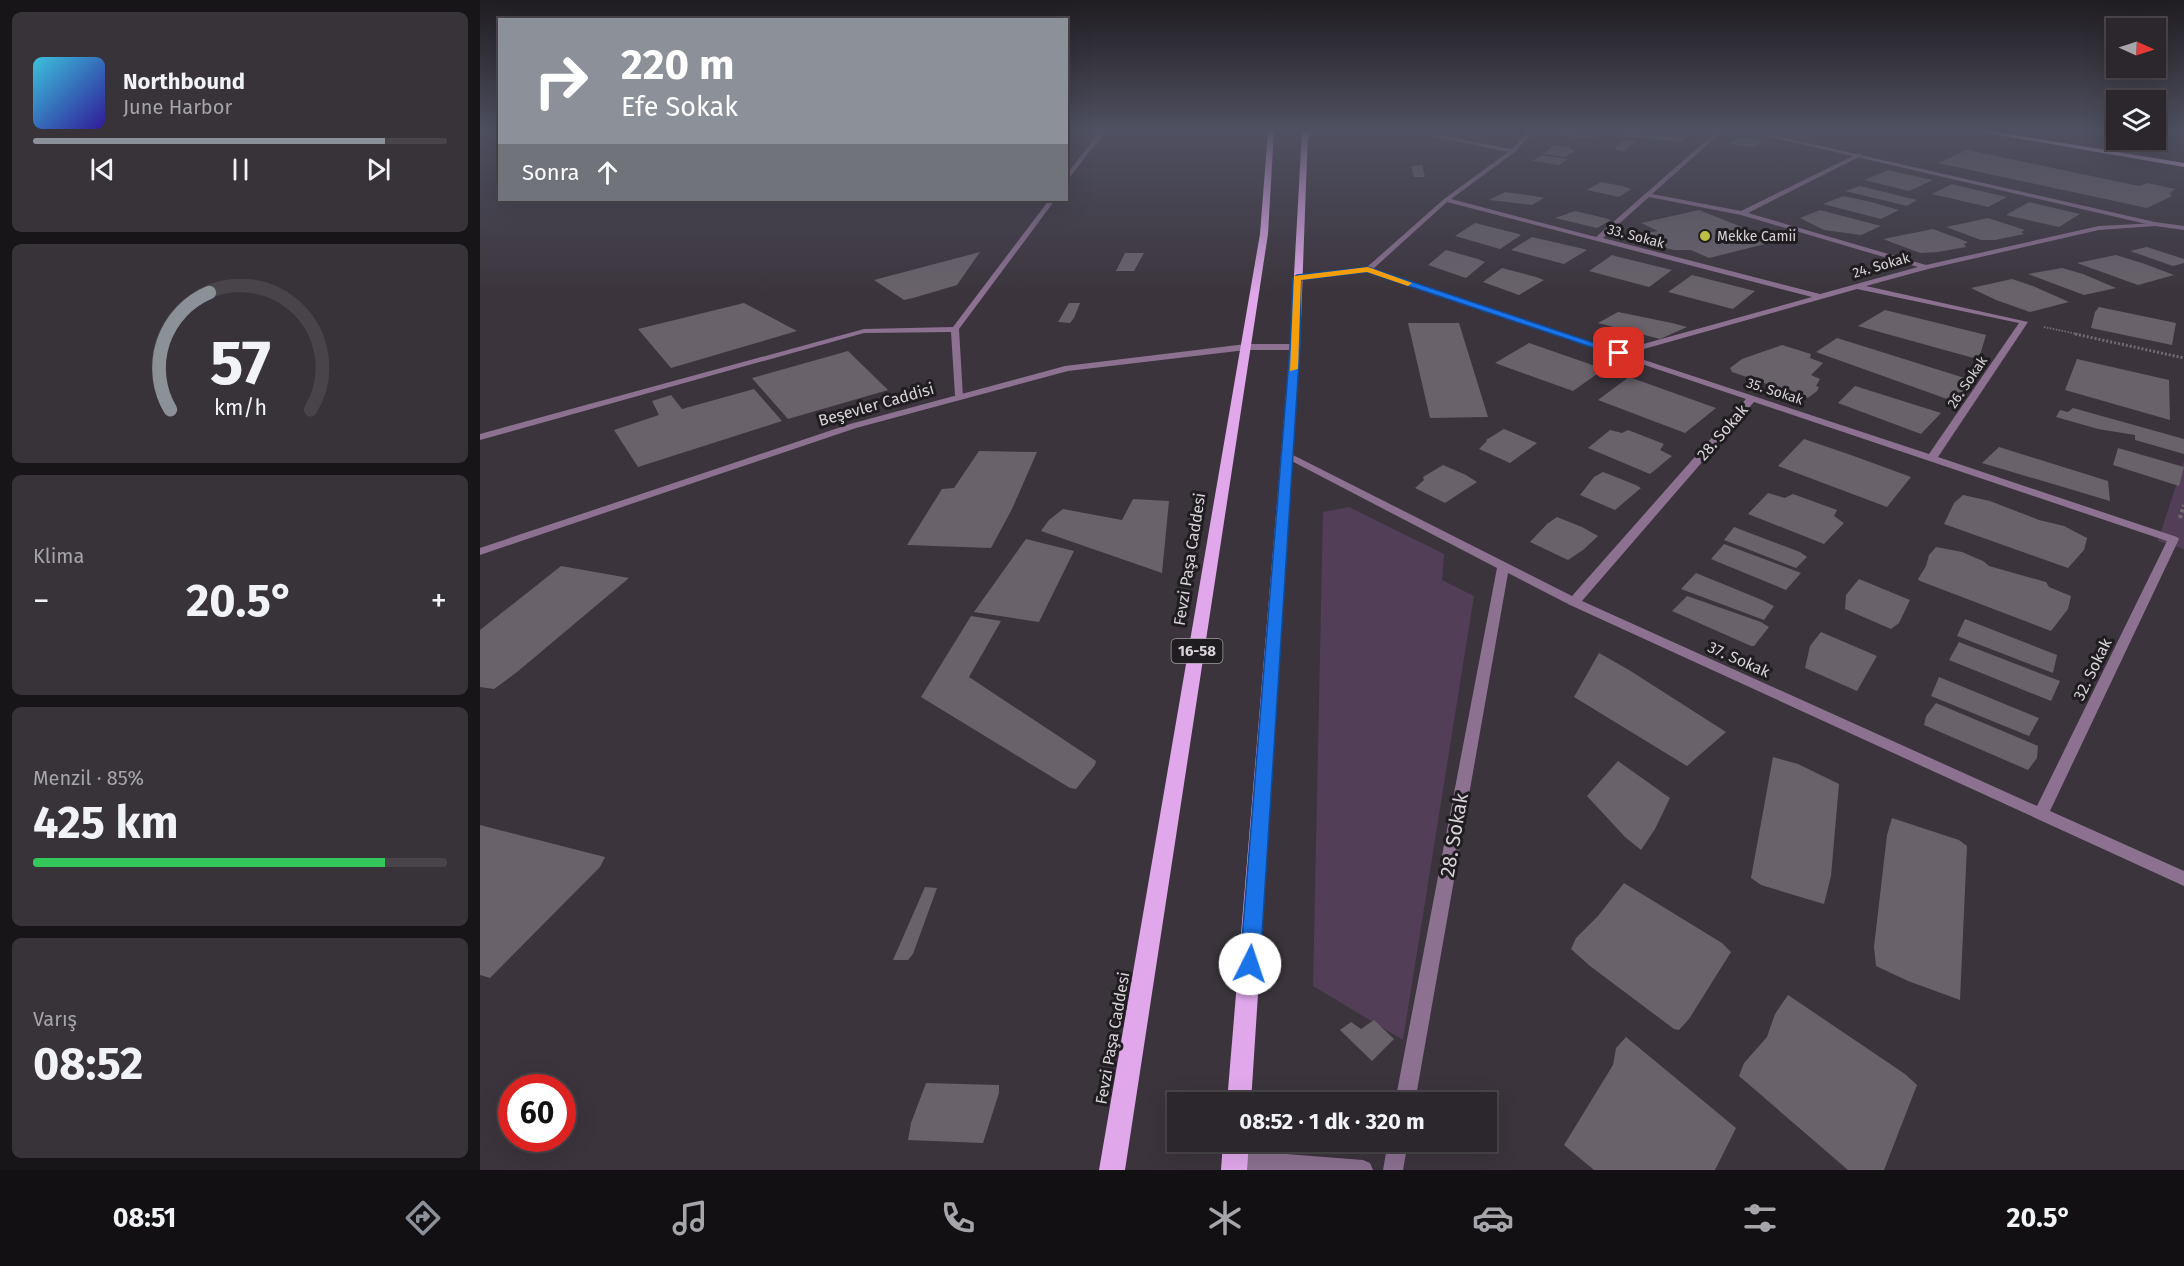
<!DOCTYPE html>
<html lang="tr">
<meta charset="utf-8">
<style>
:root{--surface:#2c272d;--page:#383339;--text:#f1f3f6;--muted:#a6a5aa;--line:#484449;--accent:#8c9099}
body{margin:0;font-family:"Fira Sans",sans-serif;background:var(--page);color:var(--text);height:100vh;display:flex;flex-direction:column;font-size:22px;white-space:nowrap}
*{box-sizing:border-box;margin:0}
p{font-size:20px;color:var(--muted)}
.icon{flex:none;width:33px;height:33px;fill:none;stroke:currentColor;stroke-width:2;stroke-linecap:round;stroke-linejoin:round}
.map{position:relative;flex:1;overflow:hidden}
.side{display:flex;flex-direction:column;gap:12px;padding:12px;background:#181519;width:480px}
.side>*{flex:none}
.banner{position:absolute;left:18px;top:18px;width:570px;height:183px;border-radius:0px;box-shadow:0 6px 24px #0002,0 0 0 2px var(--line);background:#8c9099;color:#fff;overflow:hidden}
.needle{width:39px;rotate:93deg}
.tools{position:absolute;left:1626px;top:18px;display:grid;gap:12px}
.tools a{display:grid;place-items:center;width:60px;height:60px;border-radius:0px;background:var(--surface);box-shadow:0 6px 24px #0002,0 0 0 2px var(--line);font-size:30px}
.speed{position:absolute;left:18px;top:1074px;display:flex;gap:12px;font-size:30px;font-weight:700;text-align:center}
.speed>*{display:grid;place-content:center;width:78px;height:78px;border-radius:50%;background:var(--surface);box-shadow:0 6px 24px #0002,0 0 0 2px var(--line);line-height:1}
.speed .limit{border:9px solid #d22;background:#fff;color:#111}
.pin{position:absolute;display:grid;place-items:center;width:51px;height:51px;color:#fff;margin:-26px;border-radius:12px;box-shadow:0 3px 9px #0006}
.me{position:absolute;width:66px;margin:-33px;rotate:4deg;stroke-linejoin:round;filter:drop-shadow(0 0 4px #0008)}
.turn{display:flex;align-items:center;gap:21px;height:126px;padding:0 24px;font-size:27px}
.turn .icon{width:78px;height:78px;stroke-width:2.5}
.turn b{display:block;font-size:42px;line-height:51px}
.then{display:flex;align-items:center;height:57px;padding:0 24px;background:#0003;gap:12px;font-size:22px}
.big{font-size:45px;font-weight:700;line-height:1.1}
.side .card{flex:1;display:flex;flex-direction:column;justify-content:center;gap:9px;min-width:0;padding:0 21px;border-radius:9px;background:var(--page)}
.side .dial{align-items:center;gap:0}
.dial svg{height:156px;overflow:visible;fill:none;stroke:var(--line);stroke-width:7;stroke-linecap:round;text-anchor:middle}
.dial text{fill:var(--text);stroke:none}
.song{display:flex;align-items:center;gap:18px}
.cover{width:72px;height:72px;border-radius:9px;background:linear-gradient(135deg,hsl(190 70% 55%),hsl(250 70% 35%))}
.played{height:6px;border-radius:3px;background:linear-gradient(90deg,var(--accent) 85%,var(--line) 85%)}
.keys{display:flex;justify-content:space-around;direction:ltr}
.heat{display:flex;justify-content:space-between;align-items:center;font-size:33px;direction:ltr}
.charge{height:9px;border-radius:4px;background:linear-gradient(90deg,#34c759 85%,var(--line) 0)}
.trip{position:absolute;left:687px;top:1092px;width:330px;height:60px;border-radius:0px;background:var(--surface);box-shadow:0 6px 24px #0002,0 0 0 2px var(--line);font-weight:700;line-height:60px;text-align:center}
.tabs{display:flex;height:96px;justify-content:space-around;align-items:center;background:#121012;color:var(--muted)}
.tabs .icon{width:42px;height:42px}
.tabs .on{color:var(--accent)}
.tabs b{font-size:27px;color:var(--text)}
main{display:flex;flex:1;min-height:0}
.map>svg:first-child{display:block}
.green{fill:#523e56}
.building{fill:#69626a}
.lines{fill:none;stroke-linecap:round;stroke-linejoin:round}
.path-far2{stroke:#726b72;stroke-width:2;stroke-dasharray:1.5 1.5;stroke-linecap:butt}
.path-far1{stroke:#726b72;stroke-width:3;stroke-dasharray:2 2;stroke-linecap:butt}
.path{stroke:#726b72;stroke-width:4;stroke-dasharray:3 3;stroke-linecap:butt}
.minor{fill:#8c7191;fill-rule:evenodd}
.tertiary{fill:#8c7191;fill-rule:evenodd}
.primary{fill:#e0a8eb;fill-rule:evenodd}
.trunk{fill:#eab9f2;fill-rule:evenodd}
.route{fill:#1a73e8;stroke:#114b97;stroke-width:1.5}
.slow{fill:#f59e0b}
.poi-dot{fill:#bcbf44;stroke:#201d21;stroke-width:2}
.labels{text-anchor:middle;stroke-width:6;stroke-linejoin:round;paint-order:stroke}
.far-street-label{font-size:14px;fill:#d8d3d8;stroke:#201d21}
.far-poi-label{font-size:14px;fill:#d8d3d8;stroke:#201d21;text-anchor:start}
.shield{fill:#201d21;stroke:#a19ca1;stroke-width:1.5}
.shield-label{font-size:15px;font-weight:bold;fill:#d8d3d8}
.street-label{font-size:16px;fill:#d8d3d8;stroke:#201d21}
.near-street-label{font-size:20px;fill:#d8d3d8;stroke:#201d21}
</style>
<main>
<section class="side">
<div class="card">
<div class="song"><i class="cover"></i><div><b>Northbound</b><p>June Harbor</p></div></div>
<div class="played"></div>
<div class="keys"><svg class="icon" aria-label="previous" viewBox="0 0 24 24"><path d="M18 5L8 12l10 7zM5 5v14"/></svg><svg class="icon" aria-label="pause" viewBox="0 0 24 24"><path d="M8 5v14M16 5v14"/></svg><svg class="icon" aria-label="next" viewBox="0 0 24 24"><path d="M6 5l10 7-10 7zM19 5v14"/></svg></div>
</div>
<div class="card dial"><svg viewBox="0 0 100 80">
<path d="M14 69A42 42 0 1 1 86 69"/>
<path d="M14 69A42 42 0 0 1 34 9" stroke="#8c9099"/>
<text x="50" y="56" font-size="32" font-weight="700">57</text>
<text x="50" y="72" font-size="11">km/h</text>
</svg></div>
<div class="card"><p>Klima</p>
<div class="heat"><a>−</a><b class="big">20.5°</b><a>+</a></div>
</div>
<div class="card"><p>Menzil · 85%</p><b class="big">425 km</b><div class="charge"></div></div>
<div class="card"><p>Varış</p><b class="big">08:52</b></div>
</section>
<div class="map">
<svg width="1704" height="1170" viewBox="0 0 1704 1170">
<rect width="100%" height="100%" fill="#3b343c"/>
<path class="green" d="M1704,461v88l-26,-8z
M869,507l95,47 -2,26 32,16 -71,444 -90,-54 10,-474z"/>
<path class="building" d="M1084,131l29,4v2l-5,2 -30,-4z
M1145,131h3l57,6 -3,5 -60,-6z
M1259,137l20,3 4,1 -11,7 -22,-4z
M1144,140l12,1 -12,10 -10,-2z
M1075,145l13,2 7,4 -11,6 -21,-3z
M1487,150l172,36 9,-3 27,6 -6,5 3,1 -2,2 -23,11 -209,-45z
M1062,155l24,4h2l-9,6 -27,-4z
M942,165l3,12h-11l-3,-11z
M1408,170l13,3 32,7 -24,11 -45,-11z
M1121,182l21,4 9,3 -12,8 -32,-7z
M1472,184l16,4 39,9 -19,10 -56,-13z
M1380,186l57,14 -10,6 -62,-15z
M1025,192l30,4 9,2 -12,7 -43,-5z
M1363,196l28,6 28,8 -18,9 -58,-15z
M1549,202l51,12 -21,13 -53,-12z
M1219,210l78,31 -68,17 -18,-8h-17l-16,-4 -11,-7 -1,-6 12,-2 -17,-8z
M1340,210l61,16 -20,9 -37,-5 -24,-12z
M1095,211l30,7 6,2 -14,8 -42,-10z
M1508,218l37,12 -4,2 3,2 -29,6h-14l-35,-13z
M995,223l44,11 2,1 -21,14 -45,-13z
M1453,229l35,13 -4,2 2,3 -28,5 -18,1 -37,-14z
M1052,237l52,12 3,1 -23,14 -53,-14z
M1667,247l37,12v4l-11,3 -43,-15z
M966,250l32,9 7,3 -19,16 -38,-13z
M500,252l-23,33 -44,13 -9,2 -30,-20z
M645,253h19l-10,18h-18z
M1132,255l3,1 57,14 -23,17 -60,-16z
M1636,255l29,9 29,11 -36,10 -61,-22z
M1022,268l34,9 8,3 -25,15 -36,-13z
M1582,268l21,6 33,14 -32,7 -56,-21z
M1212,275l55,14 8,2 -22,18 -65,-17z
M1532,279l21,7 36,16 -39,10 -34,-12 -25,-12z
M264,303l53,28 -126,37 -33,-39z
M589,303h11l-6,15 -4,5 -12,-1z
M1619,307l77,16 -4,22 -81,-17 4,-16z
M1405,310l101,25 -6,20 -3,4 -119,-33z
M1138,312l54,11 15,4 -27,12 -62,-16z
M928,323h51l29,94 -58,1z
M1357,338l134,42 -5,17 -5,7 -145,-52z
M1049,343l75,26 -31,22 -78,-28z
M1302,345l29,9 -1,4 13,5 -12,12 9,4 -4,7 3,1 -2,4 -9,7 -76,-26 -2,-4 12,-9z
M368,351l40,39 -100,29 -36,-41z
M1597,359l92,21 1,40 -105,-30z
M1149,377l87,31 -31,25 -87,-33z
M1375,386l86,27 -20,21 -83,-31z
M274,389l28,32 -144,46 -24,-37 45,-15 -7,-14 19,-6 11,14z
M1593,408l111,31v15l-49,-14v-5l-37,-6 -42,-12 4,-7 8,2z
M1024,429l33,14 -27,20 -31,-14 8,-8 -1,-1z
M1130,430l12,3 6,-3 36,14 -4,6 12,6 -22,18 -62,-26z
M1324,439l47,16 60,22 -24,30 -109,-41z
M1519,447l109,34 2,20 -128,-38z
M1638,448l66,19 -5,19 -66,-21z
M499,451l58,1 -25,57 -21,39 -84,-3 35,-56 12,-1z
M963,465l23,10 11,7 -32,21 -30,-15 9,-8 -1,-3z
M1123,472l33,13 5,3 -26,22 -35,-15 14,-18z
M1288,493l17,5 8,-4 44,16 -3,6 10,7 -20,21 -76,-30z
M1483,495l27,6 49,19 25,6 23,12 -3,12 -16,18 -124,-44 10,-21z
M653,499l36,2 -7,72 -121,-42 8,-11 14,-11 59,11z
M1077,517l25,10 16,9 -15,14 -15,10 -38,-18 17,-18z
M1254,527l66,25 7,5 -11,11 -72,-28z
M546,539l48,12 -35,71 -65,-10z
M1244,544l77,29 -15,17 -75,-31z
M1456,547l26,5 21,9 6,5 57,16 3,5 22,9 -3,13 -17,22 -131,-50 -2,-2 8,-13 3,-11z
M81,566l68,12 -112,94 -23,17 -14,-2v-57z
M1216,573l66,27 12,6 -10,14 -83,-31z
M1379,579l51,21 -11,23 -8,6 -46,-20 1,-14z
M1207,596l74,26 8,5 -15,19h-3l-79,-35z
M491,616l30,5 -32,56 127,84 -1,4 -19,24 -6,-1 -149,-91z
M1485,619l92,36 -4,18 -96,-37z
M1341,632l56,24 -20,35 -52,-23 5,-22z
M1479,642l101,39 -9,20 -102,-41z
M1119,653l30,17 97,62 -39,34 -113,-69z
M1459,677l100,41 -10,18 -98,-40z
M1456,703l102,43 -1,12 -9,12 -104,-45 2,-9z
M1293,757l25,7 41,20 -8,92 -7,28 -63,-19 -10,-7z
M1138,761l52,37 -15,31 -14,21 -16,-13 -38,-41z
M1412,818l67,22 8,6 -7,154 -52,-19 -32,-15 -2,-19 13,-112z
M0,825l125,32 -5,10 -110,111 -10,-3z
M1144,883l98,60 9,9 -42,67 -10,11 -5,-1 -84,-63 -19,-17 5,-11 22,-22z
M445,887l12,1 -24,66 -5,6h-15z
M1308,995l117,79 12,11 -33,85h-36l-109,-94 5,-13 23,-26 8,-23z
M894,1020l20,19 -22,22 -32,-31 11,-8 10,7z
M1146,1037l110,91 -21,42h-121l-30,-25 49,-80 3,-17z
M446,1083l73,2v8l-16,50 -75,-3 3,-17z"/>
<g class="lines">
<path class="path-far2" d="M1564,327l38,8"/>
<path class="path-far1" d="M1595,334l109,24"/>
<path class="path" d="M1700,518l4,-13"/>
<path class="minor" d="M620,131h6l-40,51v-7z
M926,131h11l95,18 16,-18h6l-19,21 -64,47 145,38 121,-106h6l-71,63 89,17 116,-57h4v2l-113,57 178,52 173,-39 58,-3v2l-2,1 -56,4 -171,39 -62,17 162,36 -90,135 239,80 2,2 -129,272 134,60v15l-614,-281 -62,-32 -93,529h-20l102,-534 -215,-112 1,-2h8l281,142 174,-197 -379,-127 -73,8 -1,-2 4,-2 69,-8 78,-69 64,-47zM1169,197l92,18 177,52 -98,27 -217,-56zM967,202l365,95 -194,54 -245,-82zM1377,289l162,34 -90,131 -303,-100zM1274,402l413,139 -130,265 -455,-205z
M569,200h6l-96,129 4,68h-6l-2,-2 -4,-63 -87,1 -384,107v-6l384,-105 89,-2z
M908,1142h20l-5,28h-20z
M755,1150l128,10 7,3 3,7h-139l-6,-3 -3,-7 3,-7z"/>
<path class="tertiary" d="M1265,131h10l400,91 29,4v4l-29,-4z
M766,344h49l4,3 -4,3h-49l-178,21 -212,57 -376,127v-7l370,-124 215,-58z"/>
<path class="primary" d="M788,131h6l-6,103 -143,936h-26l161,-936z
M822,131h6l-8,216 -49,755h-24l63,-755z
M743,1142h26l-2,28h-26z"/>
<path class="trunk" d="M825,131h8l-6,9h-6z
M1495,131h17l192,32v4z"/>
</g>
<linearGradient id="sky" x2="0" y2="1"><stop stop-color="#201d21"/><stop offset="0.44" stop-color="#4f5061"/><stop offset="1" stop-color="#4f5061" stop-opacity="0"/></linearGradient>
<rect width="1704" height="295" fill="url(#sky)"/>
<path class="route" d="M888,267l256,86 -9,2 -248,-83 -66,8 -1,67 -40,617 -3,6 -7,3 -7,-3 -3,-6 50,-617 3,-69 4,-3z"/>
<path class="slow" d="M888,267l44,16 -4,3 -41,-14 -66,8 -3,89 -8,2 4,-95z"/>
<circle class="poi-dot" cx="1225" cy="236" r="6"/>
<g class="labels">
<g class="far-street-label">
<text transform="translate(1156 236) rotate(15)" y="5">33. Sokak</text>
<text transform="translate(1401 265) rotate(-16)" y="5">24. Sokak</text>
<text transform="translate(1487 382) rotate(-56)" y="5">26. Sokak</text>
<text transform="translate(1295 391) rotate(18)" y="5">35. Sokak</text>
</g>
<g class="far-poi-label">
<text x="1237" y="241">Mekke Camii</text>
</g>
<rect class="shield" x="691.5" y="639" width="51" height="24" rx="4.5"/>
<g class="shield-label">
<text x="717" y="656">16-58</text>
</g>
<g class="street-label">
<text transform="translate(396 404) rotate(-16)" y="6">Beşevler Caddisi</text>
<text transform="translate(1242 432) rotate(-49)" y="6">28. Sokak</text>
<text transform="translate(709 559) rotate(-81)" y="6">Fevzi Paşa Caddesi</text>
<text transform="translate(1259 659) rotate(24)" y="6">37. Sokak</text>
<text transform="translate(1612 669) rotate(-64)" y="6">32. Sokak</text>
<text transform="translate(632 1038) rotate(-80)" y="6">Fevzi Paşa Caddesi</text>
</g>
<g class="near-street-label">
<text transform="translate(974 835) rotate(-80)" y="7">28. Sokak</text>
</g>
</g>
</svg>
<div class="tools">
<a><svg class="needle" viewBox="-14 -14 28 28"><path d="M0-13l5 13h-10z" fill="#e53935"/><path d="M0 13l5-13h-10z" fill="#a6a5aa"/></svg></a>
<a><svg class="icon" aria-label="layers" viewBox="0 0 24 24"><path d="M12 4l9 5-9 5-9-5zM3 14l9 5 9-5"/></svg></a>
</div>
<div class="speed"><div class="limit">60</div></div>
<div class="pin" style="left:1139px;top:353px;background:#d93025"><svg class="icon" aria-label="arrive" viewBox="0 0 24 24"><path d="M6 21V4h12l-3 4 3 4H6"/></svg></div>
<svg class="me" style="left:770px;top:964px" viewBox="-20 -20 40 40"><circle r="19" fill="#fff"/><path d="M0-13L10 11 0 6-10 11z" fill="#1a73e8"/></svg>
<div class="trip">08:52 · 1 dk · 320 m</div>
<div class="banner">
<div class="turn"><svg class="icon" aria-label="right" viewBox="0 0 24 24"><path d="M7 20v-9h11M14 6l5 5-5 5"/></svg><div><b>220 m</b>Efe Sokak</div></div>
<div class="then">Sonra<svg class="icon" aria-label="ahead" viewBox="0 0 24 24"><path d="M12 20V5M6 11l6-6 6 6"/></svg></div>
</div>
</div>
</main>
<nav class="tabs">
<b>08:51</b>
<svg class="icon on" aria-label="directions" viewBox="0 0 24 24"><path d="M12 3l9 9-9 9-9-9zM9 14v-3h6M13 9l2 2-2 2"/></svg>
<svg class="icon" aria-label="music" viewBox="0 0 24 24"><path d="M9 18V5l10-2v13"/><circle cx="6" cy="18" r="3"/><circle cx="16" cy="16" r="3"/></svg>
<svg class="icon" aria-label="phone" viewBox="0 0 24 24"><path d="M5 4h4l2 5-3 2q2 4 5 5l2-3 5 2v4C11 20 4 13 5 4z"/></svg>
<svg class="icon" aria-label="climate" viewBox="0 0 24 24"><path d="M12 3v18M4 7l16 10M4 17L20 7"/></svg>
<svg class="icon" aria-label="car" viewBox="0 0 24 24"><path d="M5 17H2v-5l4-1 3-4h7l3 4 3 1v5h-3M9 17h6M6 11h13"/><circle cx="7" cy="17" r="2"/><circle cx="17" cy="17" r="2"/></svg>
<svg class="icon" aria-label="filters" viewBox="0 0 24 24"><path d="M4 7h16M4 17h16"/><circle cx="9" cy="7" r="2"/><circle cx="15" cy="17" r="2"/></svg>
<b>20.5°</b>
</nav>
